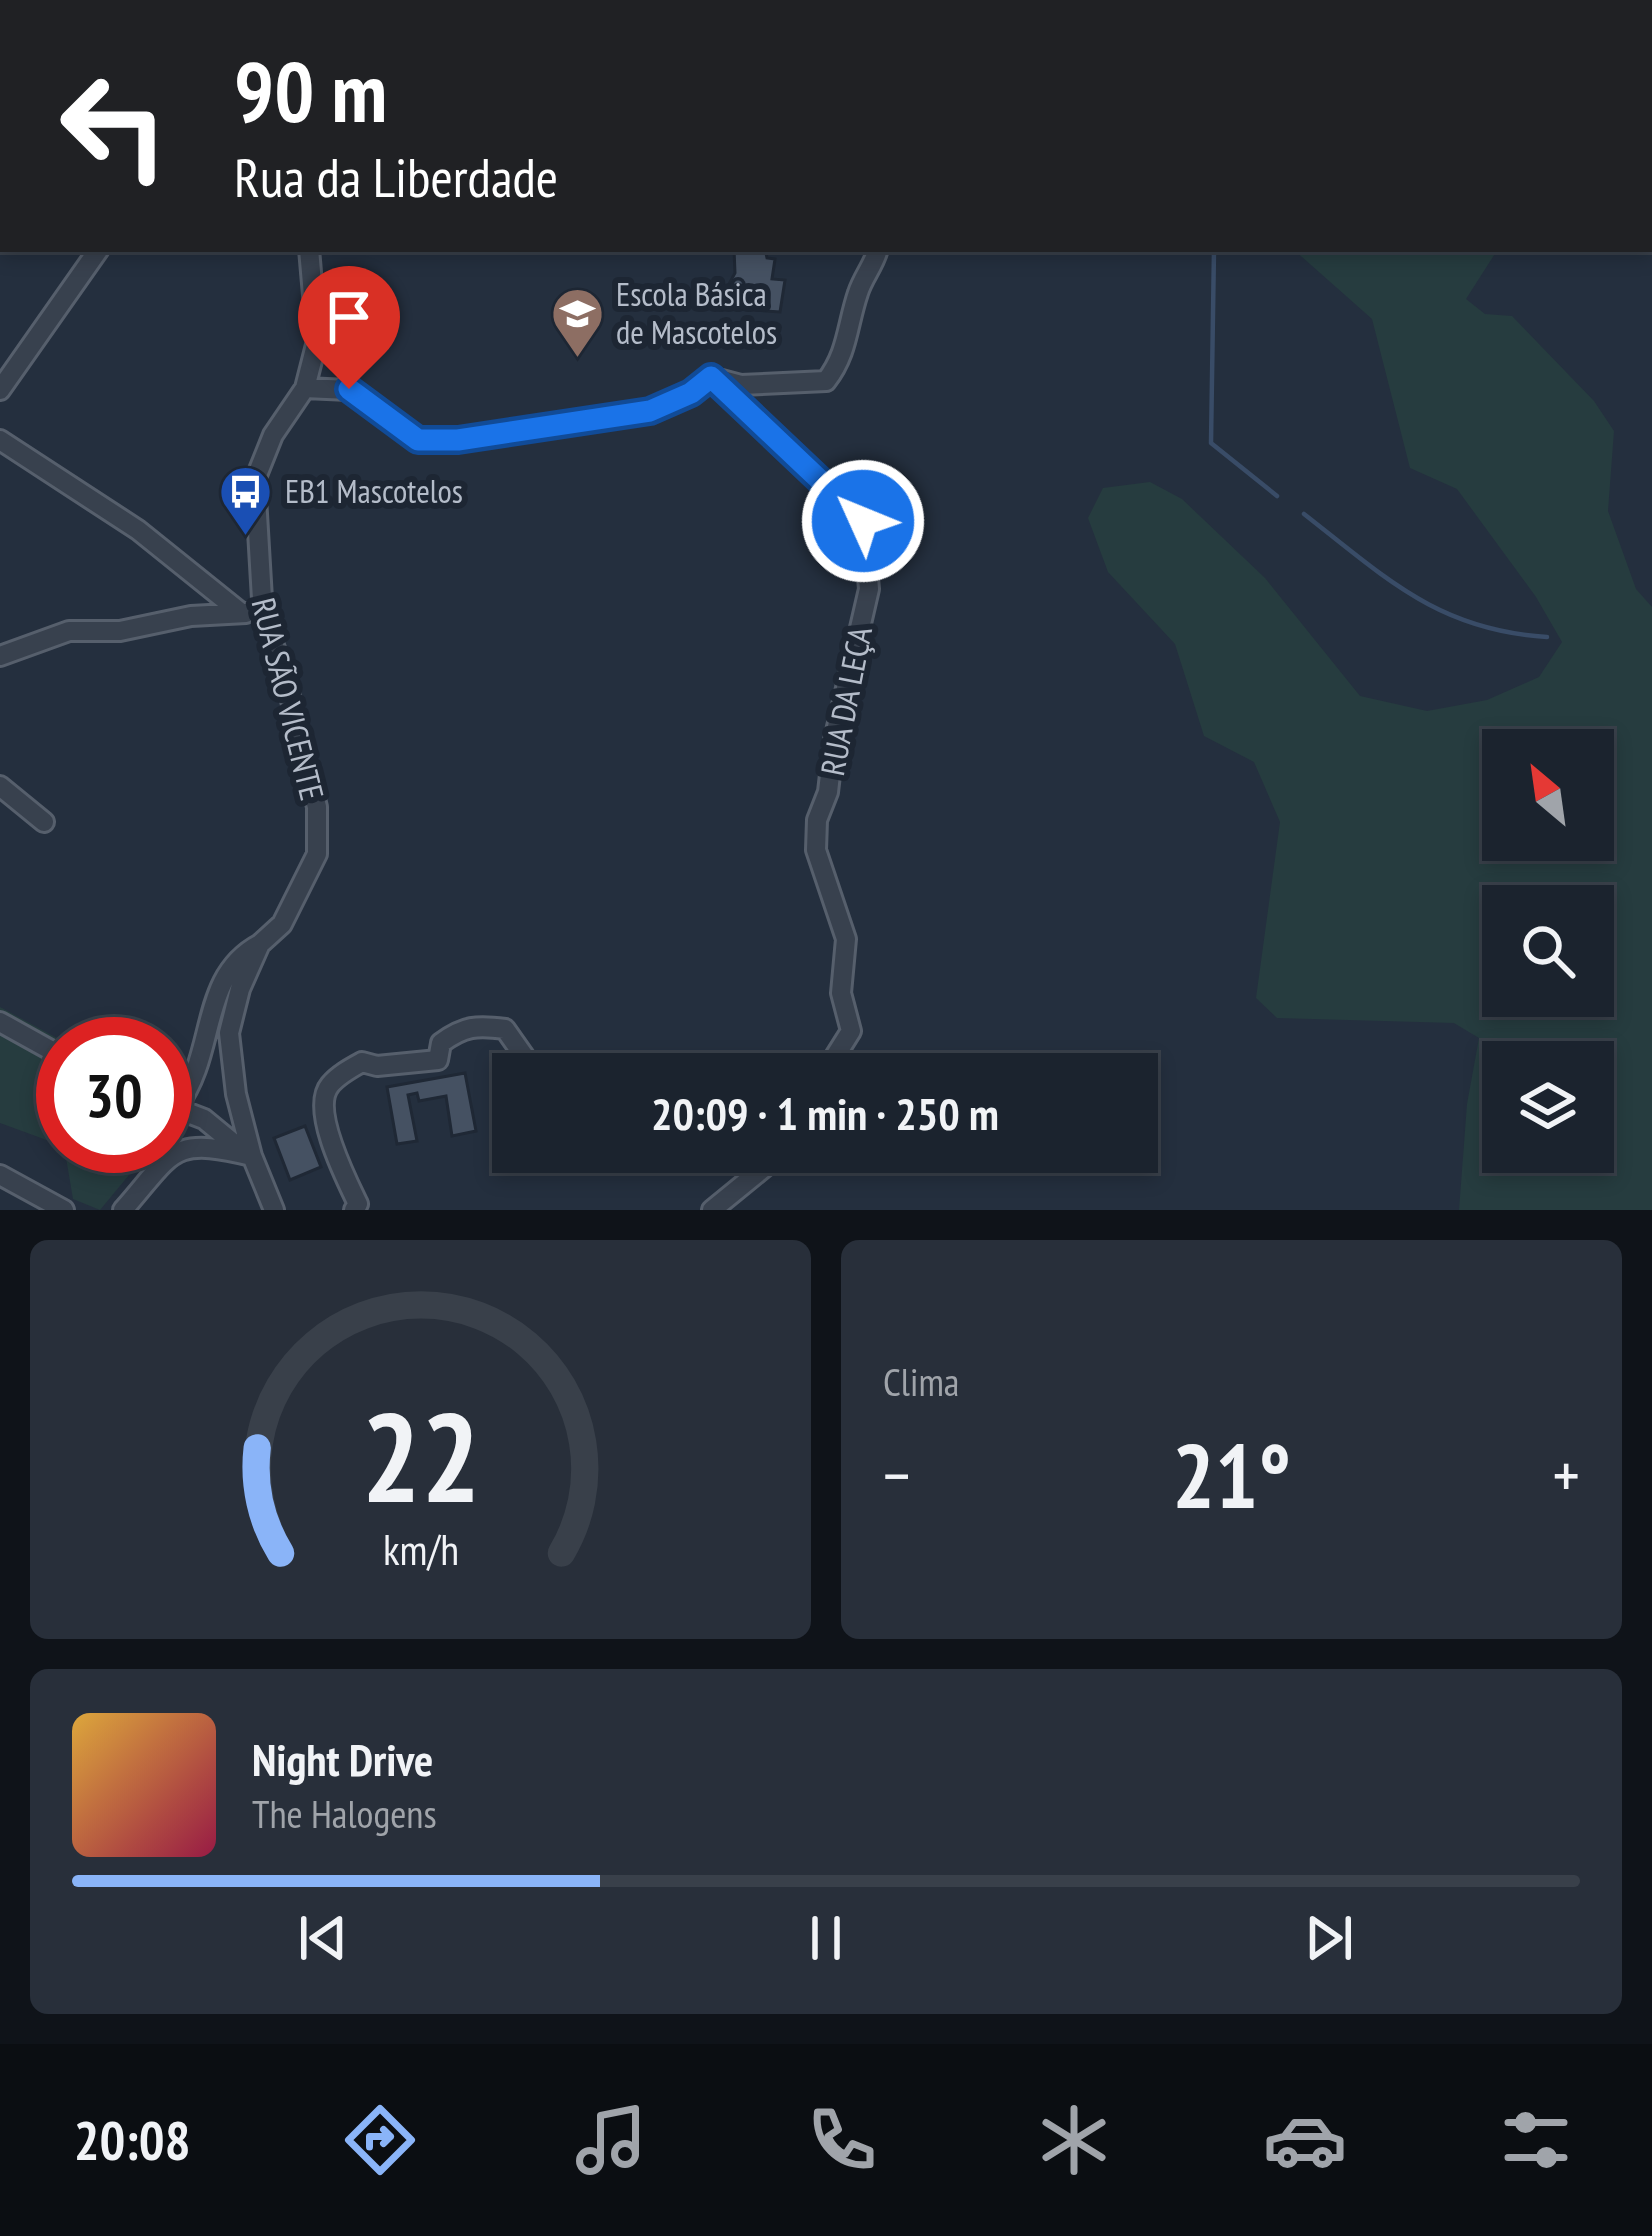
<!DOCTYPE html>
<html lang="pt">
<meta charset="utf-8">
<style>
:root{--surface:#1b232e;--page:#282f3a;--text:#f1f3f6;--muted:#a0a4aa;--line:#39404a;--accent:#8ab4f8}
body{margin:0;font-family:"PT Sans Narrow",sans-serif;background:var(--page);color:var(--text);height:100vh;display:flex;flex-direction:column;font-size:45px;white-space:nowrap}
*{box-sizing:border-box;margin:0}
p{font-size:39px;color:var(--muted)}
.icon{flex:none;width:66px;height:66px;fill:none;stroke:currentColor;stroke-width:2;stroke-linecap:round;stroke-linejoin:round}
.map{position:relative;height:1210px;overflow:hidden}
.side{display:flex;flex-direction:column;gap:30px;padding:30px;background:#0f1319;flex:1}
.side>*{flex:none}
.banner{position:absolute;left:0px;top:0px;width:1653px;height:252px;box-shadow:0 6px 18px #0003,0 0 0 3px var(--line);background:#202124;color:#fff;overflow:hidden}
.needle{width:78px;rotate:331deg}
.fabs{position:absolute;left:1482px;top:729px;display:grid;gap:24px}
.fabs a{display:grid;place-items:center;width:132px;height:132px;border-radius:0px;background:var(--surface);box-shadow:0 6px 18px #0003,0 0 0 3px var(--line);font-size:60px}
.speed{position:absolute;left:36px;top:1017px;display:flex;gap:24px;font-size:60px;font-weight:700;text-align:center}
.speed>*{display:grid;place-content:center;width:156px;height:156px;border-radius:50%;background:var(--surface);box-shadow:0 6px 18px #0003,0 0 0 3px var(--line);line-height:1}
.speed .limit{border:18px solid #d22;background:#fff;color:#111}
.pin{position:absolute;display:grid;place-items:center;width:102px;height:102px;color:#fff;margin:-123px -51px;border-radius:50% 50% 50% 0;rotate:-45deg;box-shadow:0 0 12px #0007}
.pin .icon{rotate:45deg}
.me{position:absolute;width:132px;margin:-66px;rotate:314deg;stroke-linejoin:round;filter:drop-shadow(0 0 9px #0008)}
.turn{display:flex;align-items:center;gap:42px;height:252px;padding:0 36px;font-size:54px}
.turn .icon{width:156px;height:156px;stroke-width:2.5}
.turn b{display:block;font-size:84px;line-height:102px}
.big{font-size:90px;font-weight:700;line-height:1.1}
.side .card{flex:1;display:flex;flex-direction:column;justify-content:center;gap:18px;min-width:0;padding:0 42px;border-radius:18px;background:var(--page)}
.side .dial{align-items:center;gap:0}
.dial svg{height:312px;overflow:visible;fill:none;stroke:var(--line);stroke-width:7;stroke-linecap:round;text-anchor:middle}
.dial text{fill:var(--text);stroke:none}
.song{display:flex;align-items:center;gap:36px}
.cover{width:144px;height:144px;border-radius:18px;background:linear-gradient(135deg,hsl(40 70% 55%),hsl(340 70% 35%))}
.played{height:12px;border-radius:6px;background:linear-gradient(90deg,var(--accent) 35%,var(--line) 35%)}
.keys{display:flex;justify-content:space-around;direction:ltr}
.heat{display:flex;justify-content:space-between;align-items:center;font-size:66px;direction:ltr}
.side .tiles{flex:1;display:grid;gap:30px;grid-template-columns:1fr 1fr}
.card:last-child{grid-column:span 2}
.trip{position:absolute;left:492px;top:1053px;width:666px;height:120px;border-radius:0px;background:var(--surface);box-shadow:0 6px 18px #0003,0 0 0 3px var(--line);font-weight:700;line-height:120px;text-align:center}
.menu{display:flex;height:192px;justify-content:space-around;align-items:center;background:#0b0e12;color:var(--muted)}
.menu .icon{width:84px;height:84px}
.menu .active{color:var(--accent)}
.menu b{font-size:54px;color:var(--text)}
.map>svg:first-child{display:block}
.green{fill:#263c3f;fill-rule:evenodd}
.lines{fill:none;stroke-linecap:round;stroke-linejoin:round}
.stream{stroke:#394c67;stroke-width:4.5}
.building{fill:#455162;stroke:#1f2835;stroke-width:3}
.lane-casing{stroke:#565f6c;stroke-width:15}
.street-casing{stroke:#565f6c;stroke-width:24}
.primary-casing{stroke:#414a57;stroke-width:36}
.lane{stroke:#38414e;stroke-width:9}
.street{stroke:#38414e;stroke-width:18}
.primary{stroke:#56606e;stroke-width:30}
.route-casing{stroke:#114b97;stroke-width:30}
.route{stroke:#1a73e8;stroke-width:21}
.labels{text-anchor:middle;stroke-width:12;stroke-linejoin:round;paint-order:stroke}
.poi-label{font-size:33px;fill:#b4bcc9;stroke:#1d2633;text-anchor:start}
.street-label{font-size:33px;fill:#b4bcc9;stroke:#1d2633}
</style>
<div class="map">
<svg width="1652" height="1210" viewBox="0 0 1652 1210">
<rect width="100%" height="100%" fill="#242f3e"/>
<path class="green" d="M1293,249h205l-32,50 19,15 27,2 82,85 20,30 -6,80 28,78 16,18v603h-193l8,-106 12,-66 -25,-15 -177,-5 -21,-20 24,-176 -26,-60 -50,-26 -29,-92 -67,-72 -20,-54 15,-30 47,-6 32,17 83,79 95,118 67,15 60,-11 52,-23 23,-35 -26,-45 -79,-108 -47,-21 -38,-149zM1503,750h90v90h-90zM1503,906h90v90h-90zM1503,1062h90v90h-90z
M0,1007l68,37h-5v102l-63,-23z
M64,1146h89l-53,64 -27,-11z"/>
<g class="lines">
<path class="stream" d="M1089,0l1,3
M1214,249l-3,194 66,53
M1304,514c82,64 134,116 243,123"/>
</g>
<path class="building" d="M734,249h31l2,9 8,1 -3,20 13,1 -5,32 -54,-4 1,-8 -6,-1 14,-26z
M465,1073l11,58 -24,5 -6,-40 -27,5 -2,-8 -9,2 9,46 -20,3 -10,-57z
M305,1126l16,41 -31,13 -16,-42z"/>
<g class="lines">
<defs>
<path id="lane" d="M1619,0l2,3
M1650,42l2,2"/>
<path id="street" d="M243,0l1,3
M0,109l3,3
M0,182l3,-2
M711,377l152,144 6,68 -35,151 -6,52 -11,28 -1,30 30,89 -5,54 10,38 -27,43
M305,388l44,2 69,50h40l192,-29 41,-18 20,-16 30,8 85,-4c22,-28 21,-56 32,-88 5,-16 16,-28 20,-44
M0,390l99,-141
M0,440l138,90 102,82
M0,656l69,-25h51l71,-15 55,-3
M0,786l44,36
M0,1022l63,35
M165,1104l39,15 34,28
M177,1106c41,-55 21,-129 83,-162
M0,1175l64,35
M123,1210c51,-58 47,-74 129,-54
M274,1210l-22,-54 -16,-62 -7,-61 11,-44 20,-45 22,-20 35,-70v-47l-32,-131 -22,-60 -8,-136 18,-45 32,-47 12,-47 -8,-92
M354,1210l4,-6c-12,-25 -48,-95 -28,-119 8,-10 21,-17 32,-23l15,4 61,-6 3,-17c23,-17 36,-18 64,-14l26,37
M712,1210l71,-58"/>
<path id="primary" d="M1553,0l2,3
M1650,121l2,2"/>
</defs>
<use href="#lane" class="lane-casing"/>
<use href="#street" class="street-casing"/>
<use href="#primary" class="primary-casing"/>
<use href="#lane" class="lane"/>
<use href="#street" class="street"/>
<use href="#primary" class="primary"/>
</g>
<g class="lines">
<defs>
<path id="route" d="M349,389l69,51h40l192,-29 41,-18 20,-16 152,144"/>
</defs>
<use href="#route" class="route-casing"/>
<use href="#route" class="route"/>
</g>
<defs>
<symbol id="school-pin" viewBox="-11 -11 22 30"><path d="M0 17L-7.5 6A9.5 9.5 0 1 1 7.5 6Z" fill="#8d6e63" stroke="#1d2633"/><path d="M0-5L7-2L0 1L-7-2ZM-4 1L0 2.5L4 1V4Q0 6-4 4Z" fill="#fff"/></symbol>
<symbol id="bus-pin" viewBox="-11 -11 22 30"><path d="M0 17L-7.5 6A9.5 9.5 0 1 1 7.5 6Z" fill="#1a4fb4" stroke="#1d2633"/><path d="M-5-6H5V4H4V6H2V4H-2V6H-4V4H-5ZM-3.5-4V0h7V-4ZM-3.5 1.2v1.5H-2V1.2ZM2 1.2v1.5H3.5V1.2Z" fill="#fff"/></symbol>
</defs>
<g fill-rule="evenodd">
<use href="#school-pin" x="548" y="284" width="59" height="81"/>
<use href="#bus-pin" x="216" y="462" width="59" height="81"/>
</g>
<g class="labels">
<g class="poi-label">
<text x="616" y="306">Escola Básica<tspan x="616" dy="38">de Mascotelos</tspan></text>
<text x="285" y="503">EB1 Mascotelos</text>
</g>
<g class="street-label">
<text transform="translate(288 699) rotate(76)" y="12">RUA SÃO VICENTE</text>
<text transform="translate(846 701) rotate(-79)" y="12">RUA DA LEÇA</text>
</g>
</g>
</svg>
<div class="fabs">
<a><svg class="needle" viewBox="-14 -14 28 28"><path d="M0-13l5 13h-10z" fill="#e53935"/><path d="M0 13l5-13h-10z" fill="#a0a4aa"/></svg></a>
<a><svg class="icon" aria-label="search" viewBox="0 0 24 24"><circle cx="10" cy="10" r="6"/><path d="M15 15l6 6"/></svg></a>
<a><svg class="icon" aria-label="layers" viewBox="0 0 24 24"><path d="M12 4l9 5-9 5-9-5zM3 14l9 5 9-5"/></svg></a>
</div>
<div class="speed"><div class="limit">30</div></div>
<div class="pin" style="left:349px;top:389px;background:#d93025"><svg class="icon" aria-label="arrive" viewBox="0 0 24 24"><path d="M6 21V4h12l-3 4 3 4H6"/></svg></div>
<svg class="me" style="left:863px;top:521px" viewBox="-20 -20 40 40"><circle r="17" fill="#1a73e8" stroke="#fff" stroke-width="3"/><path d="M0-11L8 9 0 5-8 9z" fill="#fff"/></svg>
<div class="trip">20:09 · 1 min · 250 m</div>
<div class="banner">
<div class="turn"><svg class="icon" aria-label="left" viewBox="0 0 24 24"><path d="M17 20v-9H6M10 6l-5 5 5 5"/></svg><div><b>90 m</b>Rua da Liberdade</div></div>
</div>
</div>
<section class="side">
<div class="tiles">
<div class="card dial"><svg viewBox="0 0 100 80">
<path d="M14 69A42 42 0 1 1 86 69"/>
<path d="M14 69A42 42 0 0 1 8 42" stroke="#8ab4f8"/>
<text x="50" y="56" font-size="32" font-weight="700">22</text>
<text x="50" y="72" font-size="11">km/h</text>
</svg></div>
<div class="card"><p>Clima</p>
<div class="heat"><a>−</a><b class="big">21°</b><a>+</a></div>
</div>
<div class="card">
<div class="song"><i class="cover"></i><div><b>Night Drive</b><p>The Halogens</p></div></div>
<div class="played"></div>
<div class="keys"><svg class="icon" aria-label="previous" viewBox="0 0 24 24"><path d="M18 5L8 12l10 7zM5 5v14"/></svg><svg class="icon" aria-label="pause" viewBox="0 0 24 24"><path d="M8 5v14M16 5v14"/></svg><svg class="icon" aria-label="next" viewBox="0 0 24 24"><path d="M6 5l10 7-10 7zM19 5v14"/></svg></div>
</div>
</div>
</section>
<nav class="menu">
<b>20:08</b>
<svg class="icon active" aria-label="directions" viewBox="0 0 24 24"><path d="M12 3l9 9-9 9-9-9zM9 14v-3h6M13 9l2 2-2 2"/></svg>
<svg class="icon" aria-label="music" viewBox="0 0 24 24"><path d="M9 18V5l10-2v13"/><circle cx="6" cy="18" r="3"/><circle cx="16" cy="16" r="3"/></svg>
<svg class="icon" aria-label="phone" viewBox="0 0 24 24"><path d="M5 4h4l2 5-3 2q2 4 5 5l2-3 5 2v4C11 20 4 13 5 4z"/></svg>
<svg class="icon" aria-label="climate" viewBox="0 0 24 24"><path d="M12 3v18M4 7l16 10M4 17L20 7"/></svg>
<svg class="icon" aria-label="car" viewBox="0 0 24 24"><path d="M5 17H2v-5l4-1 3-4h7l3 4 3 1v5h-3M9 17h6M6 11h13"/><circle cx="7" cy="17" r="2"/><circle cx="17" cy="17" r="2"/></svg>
<svg class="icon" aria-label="filters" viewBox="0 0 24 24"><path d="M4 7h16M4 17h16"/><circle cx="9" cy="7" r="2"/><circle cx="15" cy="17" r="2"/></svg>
</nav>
